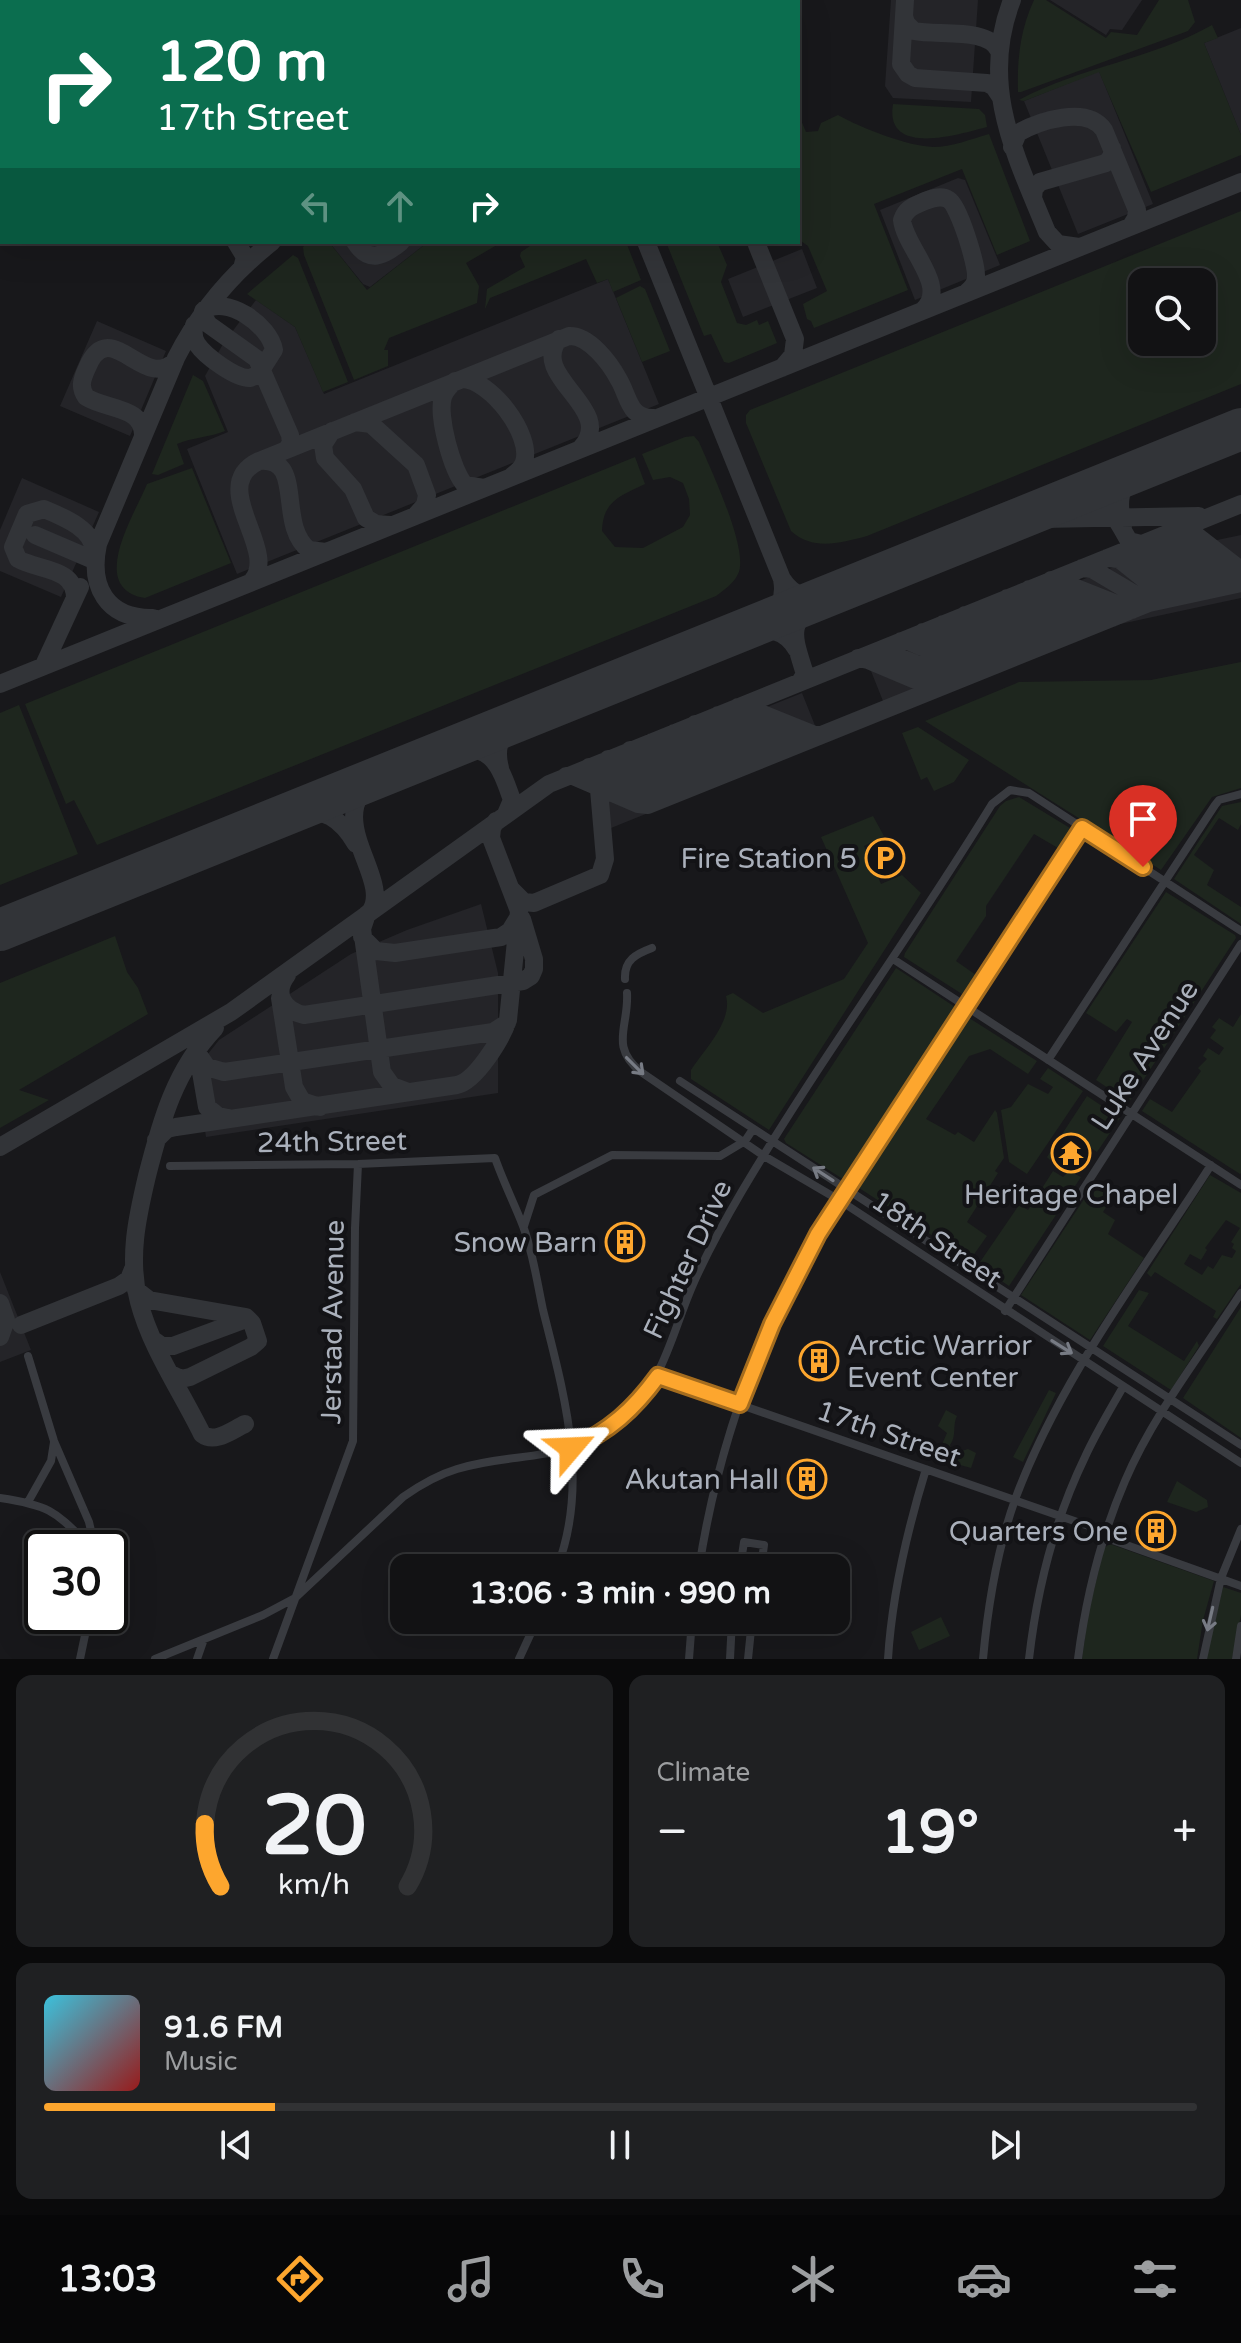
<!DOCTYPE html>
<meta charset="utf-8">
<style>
:root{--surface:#121214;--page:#1f2022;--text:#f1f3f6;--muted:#9c9ea0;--line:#313234;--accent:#fda62e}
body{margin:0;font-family:"Varela Round",sans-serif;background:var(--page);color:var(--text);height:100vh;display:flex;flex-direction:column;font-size:30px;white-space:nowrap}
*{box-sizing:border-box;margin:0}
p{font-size:26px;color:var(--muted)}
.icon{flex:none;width:44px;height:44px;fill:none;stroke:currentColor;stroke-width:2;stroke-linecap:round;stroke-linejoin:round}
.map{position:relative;height:1659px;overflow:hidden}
.side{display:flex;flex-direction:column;gap:16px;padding:16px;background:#0a0a0b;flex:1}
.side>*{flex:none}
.guide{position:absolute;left:0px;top:0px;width:800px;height:244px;box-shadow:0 8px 32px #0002,0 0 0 2px var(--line);background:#0b6e4f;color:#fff;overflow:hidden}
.buttons{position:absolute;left:1128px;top:268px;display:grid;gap:16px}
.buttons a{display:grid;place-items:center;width:88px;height:88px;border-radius:16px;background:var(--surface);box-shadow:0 8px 32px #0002,0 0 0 2px var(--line);font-size:40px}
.speed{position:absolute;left:24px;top:1530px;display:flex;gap:16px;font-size:40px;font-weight:700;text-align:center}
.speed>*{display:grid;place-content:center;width:104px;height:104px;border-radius:50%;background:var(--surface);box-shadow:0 8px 32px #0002,0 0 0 2px var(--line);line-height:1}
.speed .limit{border:4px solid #111;border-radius:12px;background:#fff;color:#111}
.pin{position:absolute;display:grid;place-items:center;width:68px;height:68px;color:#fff;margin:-82px -34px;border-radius:50% 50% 50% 0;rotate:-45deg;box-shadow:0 0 8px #0007}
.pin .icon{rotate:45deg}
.me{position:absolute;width:88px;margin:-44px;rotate:64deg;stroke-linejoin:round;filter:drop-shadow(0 0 6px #0008)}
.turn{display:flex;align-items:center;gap:28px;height:168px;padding:0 24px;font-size:36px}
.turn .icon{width:104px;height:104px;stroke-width:2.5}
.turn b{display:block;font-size:56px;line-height:68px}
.lanes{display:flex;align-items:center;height:76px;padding:0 24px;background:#0003;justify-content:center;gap:40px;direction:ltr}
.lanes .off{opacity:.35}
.big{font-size:60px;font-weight:700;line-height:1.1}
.side .widget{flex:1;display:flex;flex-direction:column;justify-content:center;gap:12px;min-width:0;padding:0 28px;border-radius:16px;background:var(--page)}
.side .dial{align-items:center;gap:0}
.dial svg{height:208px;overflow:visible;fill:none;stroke:var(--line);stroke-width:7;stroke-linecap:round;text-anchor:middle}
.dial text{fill:var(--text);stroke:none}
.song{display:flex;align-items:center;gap:24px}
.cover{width:96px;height:96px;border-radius:12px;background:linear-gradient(135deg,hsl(190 70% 55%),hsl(0 70% 35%))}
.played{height:8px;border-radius:4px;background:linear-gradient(90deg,var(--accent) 20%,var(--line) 20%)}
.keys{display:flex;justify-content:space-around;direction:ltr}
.heat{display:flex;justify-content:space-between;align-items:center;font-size:44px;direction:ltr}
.side .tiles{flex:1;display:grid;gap:16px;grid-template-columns:1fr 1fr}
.widget:last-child{grid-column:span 2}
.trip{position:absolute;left:390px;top:1554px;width:460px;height:80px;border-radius:16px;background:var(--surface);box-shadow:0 8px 32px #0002,0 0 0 2px var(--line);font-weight:700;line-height:80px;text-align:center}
.tabs{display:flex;height:128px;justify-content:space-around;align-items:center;background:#070708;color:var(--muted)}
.tabs .icon{width:56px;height:56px}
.tabs .selected{color:var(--accent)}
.tabs b{font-size:36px;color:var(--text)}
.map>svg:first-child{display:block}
.built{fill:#242428}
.green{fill:#1e261e;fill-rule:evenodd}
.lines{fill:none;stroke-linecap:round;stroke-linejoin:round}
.taxiway{stroke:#323438;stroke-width:18}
.runway{stroke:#323438;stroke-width:42}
.minor{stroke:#393b40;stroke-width:8}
.oneway{stroke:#777b84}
.route-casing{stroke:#a46c1e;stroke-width:20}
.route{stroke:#fda62e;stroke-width:14}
.labels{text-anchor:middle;stroke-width:8;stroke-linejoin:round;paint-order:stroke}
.poi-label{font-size:28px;fill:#aab0bb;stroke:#131316;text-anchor:end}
.street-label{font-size:28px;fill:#aab0bb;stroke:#131316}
</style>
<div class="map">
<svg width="1241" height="1659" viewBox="0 0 1241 1659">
<rect width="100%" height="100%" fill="#18181b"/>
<path class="built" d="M891,0h87l-7,102 -78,-4 -8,-12z
M1050,0h92l-20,30 -12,-1 -4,6z
M1241,28v107l-37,-92z
M1099,71l54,133 -75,30 -54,-133z
M958,178l7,2 35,85 -85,35 -35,-90z
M329,242h99l-58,45 -7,-3z
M802,249l15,39 -74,29 -15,-38z
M608,279l51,125 -422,170 -50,-125 41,-17 -23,-56 18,-32 33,-44 39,27 29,67z
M97,321l69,30 -36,85 -70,-30z
M22,478l77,34 -38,85 -61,-26v-41z
M1241,535v63l-130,28 -222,90 -20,-50 272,-110z
M802,693l20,50 -211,85 -20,-50z
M481,904l17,69v120l-292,44 -10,-68 23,-29 132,-86 56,-24z
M0,1272l31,78 -31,12z"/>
<path class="green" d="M1034,0h12l60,38 5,-6 26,3 22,-35h29l7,22 -7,9 -167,61h-3c-1,-32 2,-62 16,-92z
M1212,25l6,13 -14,5 37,92v20l-90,37 -52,-120 -75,29 -5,-1c61,-33 133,-41 193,-75z
M893,104l86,5 6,6 2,12c-27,7 -103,31 -94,-23z
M798,113l8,19 12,-1 3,-8 17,-8c23,13 69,31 95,32 19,0 38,-8 56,-13l41,107 -33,14 -35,-86 -88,35 34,86 -94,38 -3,-7 -4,-2 -4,-15 24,-13 -19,-45 -7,-5 -3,-8z
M1241,211v173l-374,152c-27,7 -54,15 -76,-5l-45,-108v-8l4,-5zM1202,282v60h-60v-60z
M308,242h21l38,48 61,-48h74l-36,21 13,23 -2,17 -88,35 -5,12h4v16l-34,14 -50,-125 -1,-8z
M536,242h90l15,38 -28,12 -5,-13 -11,4 -11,-24 -96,39 -5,11 2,-20 38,-22 -5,-11 1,-4z
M666,242h51l10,23 -6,17 16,41 9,2 11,-5 2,5 9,-4 9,22 -48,20 -5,-1 -13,-28 -7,2z
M293,255l5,3 50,124 -25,10 -28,-65 -48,-33z
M640,286l5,3 25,62 -28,11 -26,-64z
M193,375l10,6 22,50c-17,7 -32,6 -48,13l7,20 -26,11 -6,-1z
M694,436l5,6c11,26 51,109 39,132 -4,9 -14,16 -22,22l-619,249 -23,-45 -8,4 -41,-100 610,-247 10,27c-24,12 -42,16 -43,47l13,16 28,1 40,-21 7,-12 -1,-16 -6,-16 -13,-6 -17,3 -11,-26 43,-17z
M192,468l39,95 -86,35c-58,-10 -11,-82 2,-114z
M1241,662v126l-29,9 -51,73 -236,-149 94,-39 132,-2z
M19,705l59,149 -78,31v-172z
M918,727l51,33 -15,22 -20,9 -7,-14 -6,3 -19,-47z
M1019,797l51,31 -12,20 -24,-14 -48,72v10l-30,45 20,14 -14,19 -58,-37 1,-4 95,-147 6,-5z
M1241,802v22l-3,6 -19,-12 -25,37 20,15 -7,15 34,22v17l-67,-45 48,-73z
M873,816l11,20 -20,10 17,38 21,-9 19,18 -152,237 -78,-51v-9c13,-20 42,-49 35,-74l7,-3 30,20 81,-34 24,-36 -47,-106z
M1166,892l69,43 1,3 -107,164 -33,-22 36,-58 -5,-3 -11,13 -30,-19z
M115,936l12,36 11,16 10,26 -129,76 30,10 -49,28v-145z
M896,968l59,39 1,6 -110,168 -60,-38 -2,-4z
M1241,1014v159l-1,1 -98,-63 8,-12 22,13 29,-41 -3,-3 9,-9 -4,-3 5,-8 11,7 5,-7 -14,-10 6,-8 -4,-3 7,-9 14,9z
M966,1016l71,45 -9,13 -38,-25 -21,7 -43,63 29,16 3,-3 16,10 21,-32 2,3 7,45 -9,13 3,2 -31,49 20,14 -17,24 -114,-74z
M1048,1068l35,23 -56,83 -18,-12 -8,-52 10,-3 17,-23 20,10 5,-7 -13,-8z
M1087,1096l33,22 -23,34 -23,-15 -11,7 -13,16 -3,-3z
M1053,1171l10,6 6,-6 12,6 -72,109 -31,-21 41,-60 9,5z
M1210,1175l31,18v91l-24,35 -4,-2 3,-6 -61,-39 -4,5 -4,-4zM1226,1220l14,8 -9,14 3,2 -2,4 4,3 -4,7 -10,-3 -9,14 -5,-3 -6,9 -18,-11 6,-10 11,6 6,-10 -2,-2z
M1094,1184l19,13 -10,15 12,8 -7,14 36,24 -54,82 -69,-45z
M1139,1290l10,3 -21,33 56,35 13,-20 2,5 -28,44 -68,-44z
M1241,1307v131l-58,-40z
M1049,1390l7,3 -33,69 -10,-5z
M946,1410l11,6c-5,10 0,20 -7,29l3,9 15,-5 8,4 -5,15 -29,-8 -3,-9 8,-18 -9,-7z
M1177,1481l30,19 1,7 -12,5 -29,-10z
M1110,1544l104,37 -11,39 -6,39h-115l6,-44 16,-67z
M1223,1587l18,6v22l-9,44h-26z
M941,1617l9,19 -31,14 -8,-18z"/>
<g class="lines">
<path class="taxiway" d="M905,0l-4,64 7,10 7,4 72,5 7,4 6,9
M1012,0c-33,85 3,154 35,232l11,12 21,3
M904,16l2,7 8,8c24,5 75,-4 85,20
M1012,147l6,-14c21,-12 69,-28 86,-3l33,80 -1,8 -5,8
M1033,198l1,-9 6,-7 66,-19 6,-7v-8
M236,242l9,15 -3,11
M355,242c14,22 29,14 46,0
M646,242l136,337c13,20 29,21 49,16
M757,245l38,94 -2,16 -11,13
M205,309v9l3,6 49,35 33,76 1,8 -4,6
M923,310c27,-23 -18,-62 -21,-90 4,-12 12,-14 23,-19 8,-3 17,-6 24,-1 10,6 28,65 27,77 0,7 -4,11 -9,15
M194,325c-1,7 -1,13 3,19 8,12 39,35 53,34l8,-3 16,-25c-4,-25 -48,-56 -71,-39
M559,339c-31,38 59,70 22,109
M462,379c28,0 71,56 62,83 -2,7 -7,10 -12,14
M455,381c-5,5 -10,9 -12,16 -6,18 9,74 22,88l19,3
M355,422l16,2 45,41 11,30 -2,10 -9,10
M332,431l-9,14 2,13 28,31 13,29 10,6 14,1
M143,437c2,-31 -37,-27 -57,-40 -7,-10 -4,-18 1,-29 23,-55 57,25 88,-7
M259,461c47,-5 17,64 50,89l17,2
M1060,502c44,-9 50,6 69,39l12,3
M1010,523l32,-4 157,-3
M1123,526c-8,-34 -1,-44 28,-60
M1179,529l10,1 52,40
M35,535l56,24
M1162,536l10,2 56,43 8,3
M1144,543l10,2 53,41 9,2
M1127,550h7l51,40 11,2
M1107,558l12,1 45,36 9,2
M1082,568l10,1 54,32h8
M1051,580l8,1 73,29
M252,581c28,-31 -46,-95 7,-120l310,-125c20,-1 41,27 50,44 10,17 10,39 35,38
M1029,589h9l74,29
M75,598c0,-31 -36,-27 -57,-39l-5,-12 14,-33 17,-5c19,8 50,20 50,43
M1007,598h8l68,28h8
M986,607h9l67,28h7
M965,615l9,1 65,27h9
M153,618c-47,1 -64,-32 -55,-74l78,-186c24,-47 55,-84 96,-116
M762,623c16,-12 24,-23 20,-44
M943,624h8l67,28h9
M744,630c22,-2 41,-2 53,20
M923,632l81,29
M901,641h7l66,28 8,1
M880,650l72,28h10
M858,658l10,2 64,27h8
M44,665l36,-78
M800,682l5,-8c-12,-39 -20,-52 19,-76
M0,684l1241,-502
M738,707l10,1 67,27h5
M718,715h7l68,29h6
M695,724h7l75,29
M674,733h7l74,29
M652,742h9l62,26 12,2
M448,749c43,-6 51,13 64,51l-6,14
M630,750h9l64,27 10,1
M608,759h8l66,28h9
M589,767l73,29h7
M500,768c-5,-19 -1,-31 14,-45
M566,776h7l65,28 10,1 501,-202 92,-20
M294,812c30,-5 47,7 62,32
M512,890l12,12 10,1 66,-28 5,-16 -7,-81
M370,912c24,-33 -51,-94 6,-134
M367,914l-5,15 20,143 10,14 16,6
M362,937l14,14 19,2 106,-16 9,-6 8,-13
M287,975c-14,18 -4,35 17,40l219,-34 8,-5 3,-7v-10l-12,-40
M280,998l14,89 8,14 18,6
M215,1028c-40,42 -54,93 -68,148 -10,42 -19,82 -8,126 12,46 42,89 63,132 13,10 30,-4 43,-10
M198,1054l9,13 17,5 269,-40 14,-9
M198,1055l9,52 11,9 10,2
M156,1140l11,-11 9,-2 281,-42c19,-4 45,-47 51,-65l11,-109 -28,-73 1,-10 4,-7
M0,1147l231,-135 318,-228 692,-280
M136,1290l13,10 97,17 6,6 6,18 -7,6 -61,30 -9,2 -8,-4
M0,1303l6,17 -6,17
M21,1325l98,-39 10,-7 4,-10
M155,1341l7,5h11l73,-27"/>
<path class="runway" d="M0,930l1241,-501"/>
<path class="minor" d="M284,2l4,-2
M0,228l2,-2
M893,959l348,226
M625,979c-1,-19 11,-25 27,-31
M627,993c2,34 -18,53 14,79l123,84 75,44 402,263
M1048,1060l167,-255 4,-5 22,-6
M680,1081l561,364
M170,1166l188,-2 137,-6c8,23 19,45 28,68 10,26 14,56 20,84 21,84 47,173 14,258
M524,1226l10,-31 78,-40 108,1 25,-15 8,-12
M1005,1311l236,-367
M28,1356l26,85 35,81 6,26
M658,1376l448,156
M0,1498c53,8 55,14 92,50
M28,1502l23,-41 3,-19
M1104,1537l137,49
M699,1568c16,-103 49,-205 98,-297 36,-66 79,-127 119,-190 55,-84 111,-169 166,-253
M740,1568l4,-26 20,3 -3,23
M692,1625l39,3
M80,1659l9,-43
M155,1659l108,-44 32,-17 108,-101c17,-12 34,-22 54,-28 62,-19 107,-3 165,-50 43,-37 50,-88 72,-137 14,-31 31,-62 48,-91 78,-132 170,-256 250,-387l18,-14 19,3 212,138
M197,1659l7,-20
M273,1659l80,-218 2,-213 3,-64
M519,1659l18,-39
M689,1659l3,-39
M730,1659l2,-39
M748,1659l4,-39
M888,1659c4,-65 19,-128 38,-190
M983,1659c5,-55 14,-110 33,-162 45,-120 126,-224 195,-332
M1029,1659c8,-70 25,-138 56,-202 11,-24 25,-47 38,-70
M1078,1659c8,-62 22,-120 47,-178 28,-66 77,-128 116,-188
M1203,1659l18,-81 20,-49
M1236,1659l5,-33"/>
</g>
<defs><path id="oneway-shaft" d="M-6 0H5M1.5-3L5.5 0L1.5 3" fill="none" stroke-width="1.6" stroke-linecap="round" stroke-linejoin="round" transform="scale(2)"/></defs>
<g class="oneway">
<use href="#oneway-shaft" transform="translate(635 1066) rotate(45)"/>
<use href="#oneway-shaft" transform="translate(823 1174) rotate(-147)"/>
<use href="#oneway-shaft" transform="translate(1062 1347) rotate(32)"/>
<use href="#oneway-shaft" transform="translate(1210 1619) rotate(103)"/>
</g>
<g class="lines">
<defs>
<path id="route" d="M571,1448c38,-16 63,-39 87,-72l82,28 32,-80 46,-90 264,-406 61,39"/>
</defs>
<use href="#route" class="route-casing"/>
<use href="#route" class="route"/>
</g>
<defs>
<symbol id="parking-ring" viewBox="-11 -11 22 22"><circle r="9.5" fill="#131316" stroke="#fda62e" stroke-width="1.5"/><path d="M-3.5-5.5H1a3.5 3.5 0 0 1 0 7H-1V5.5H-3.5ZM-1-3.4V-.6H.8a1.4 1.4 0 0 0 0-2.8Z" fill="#fda62e"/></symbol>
<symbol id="temple-ring" viewBox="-11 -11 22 22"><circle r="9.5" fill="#131316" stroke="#fda62e" stroke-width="1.5"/><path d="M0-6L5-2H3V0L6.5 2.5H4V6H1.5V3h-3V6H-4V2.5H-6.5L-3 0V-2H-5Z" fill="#fda62e"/></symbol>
<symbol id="building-ring" viewBox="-11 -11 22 22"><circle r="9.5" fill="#131316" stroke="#fda62e" stroke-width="1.5"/><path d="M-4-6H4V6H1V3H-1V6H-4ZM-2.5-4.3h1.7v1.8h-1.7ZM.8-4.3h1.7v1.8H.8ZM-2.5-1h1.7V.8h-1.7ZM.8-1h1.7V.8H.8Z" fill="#fda62e"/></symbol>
</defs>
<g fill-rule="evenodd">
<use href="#parking-ring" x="863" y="836" width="44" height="44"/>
<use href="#temple-ring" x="1049" y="1131" width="44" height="44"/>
<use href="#building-ring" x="603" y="1220" width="44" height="44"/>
<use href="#building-ring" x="797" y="1339" width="44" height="44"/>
<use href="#building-ring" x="785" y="1457" width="44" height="44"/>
<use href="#building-ring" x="1134" y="1509" width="44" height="44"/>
</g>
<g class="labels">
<g class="poi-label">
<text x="857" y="868">Fire Station 5</text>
<text x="1071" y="1204" text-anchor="middle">Heritage Chapel</text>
<text x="597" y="1252">Snow Barn</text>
<text x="847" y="1355" text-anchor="start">Arctic Warrior<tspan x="847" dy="32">Event Center</tspan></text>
<text x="779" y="1489">Akutan Hall</text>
<text x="1128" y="1541">Quarters One</text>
</g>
<g class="street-label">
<text transform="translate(1144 1055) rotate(-57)" y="10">Luke Avenue</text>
<text transform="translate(332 1141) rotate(-1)" y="10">24th Street</text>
<text transform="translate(937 1239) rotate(34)" y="10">18th Street</text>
<text transform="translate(687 1259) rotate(-65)" y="10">Fighter Drive</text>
<text transform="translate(332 1322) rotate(-89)" y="10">Jerstad Avenue</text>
<text transform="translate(889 1433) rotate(19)" y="10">17th Street</text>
</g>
</g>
</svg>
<div class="buttons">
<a><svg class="icon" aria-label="search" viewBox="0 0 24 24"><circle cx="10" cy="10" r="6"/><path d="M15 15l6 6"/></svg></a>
</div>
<div class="speed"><div class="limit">30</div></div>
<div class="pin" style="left:1143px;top:867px;background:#d93025"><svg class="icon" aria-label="arrive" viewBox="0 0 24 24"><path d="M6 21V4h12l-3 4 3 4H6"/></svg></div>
<svg class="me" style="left:571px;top:1448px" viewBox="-20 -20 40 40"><path d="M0-17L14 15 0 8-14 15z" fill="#fda62e" stroke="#fff" stroke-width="4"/></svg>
<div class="trip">13:06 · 3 min · 990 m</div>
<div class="guide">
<div class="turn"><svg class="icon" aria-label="right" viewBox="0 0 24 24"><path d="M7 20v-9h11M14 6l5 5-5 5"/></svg><div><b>120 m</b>17th Street</div></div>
<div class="lanes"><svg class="icon off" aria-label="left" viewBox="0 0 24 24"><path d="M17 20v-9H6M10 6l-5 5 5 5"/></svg><svg class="icon off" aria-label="ahead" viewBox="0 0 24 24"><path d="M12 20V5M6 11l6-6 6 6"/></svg><svg class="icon" aria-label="right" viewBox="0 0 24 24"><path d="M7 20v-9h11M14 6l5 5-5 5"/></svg></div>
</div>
</div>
<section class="side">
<div class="tiles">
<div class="widget dial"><svg viewBox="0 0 100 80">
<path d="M14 69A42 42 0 1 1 86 69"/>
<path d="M14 69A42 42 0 0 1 8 45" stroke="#fda62e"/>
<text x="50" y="56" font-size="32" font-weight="700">20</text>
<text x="50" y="72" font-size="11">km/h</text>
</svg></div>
<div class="widget"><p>Climate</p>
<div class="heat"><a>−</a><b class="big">19°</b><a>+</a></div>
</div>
<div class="widget">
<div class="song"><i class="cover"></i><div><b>91.6 FM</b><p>Music</p></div></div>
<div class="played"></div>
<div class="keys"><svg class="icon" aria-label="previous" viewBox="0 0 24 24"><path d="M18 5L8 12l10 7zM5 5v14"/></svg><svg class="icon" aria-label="pause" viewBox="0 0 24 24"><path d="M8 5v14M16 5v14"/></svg><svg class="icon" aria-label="next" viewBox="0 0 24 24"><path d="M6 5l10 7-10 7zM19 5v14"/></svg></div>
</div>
</div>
</section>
<nav class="tabs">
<b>13:03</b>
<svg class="icon selected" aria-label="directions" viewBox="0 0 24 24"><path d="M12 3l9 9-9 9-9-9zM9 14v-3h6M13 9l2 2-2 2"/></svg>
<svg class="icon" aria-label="music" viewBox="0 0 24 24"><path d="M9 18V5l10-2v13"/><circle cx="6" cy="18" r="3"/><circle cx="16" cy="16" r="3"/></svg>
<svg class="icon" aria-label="phone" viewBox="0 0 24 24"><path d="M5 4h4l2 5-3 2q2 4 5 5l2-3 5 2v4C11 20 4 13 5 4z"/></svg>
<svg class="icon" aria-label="climate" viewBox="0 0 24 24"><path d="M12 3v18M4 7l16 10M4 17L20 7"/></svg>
<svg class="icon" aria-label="car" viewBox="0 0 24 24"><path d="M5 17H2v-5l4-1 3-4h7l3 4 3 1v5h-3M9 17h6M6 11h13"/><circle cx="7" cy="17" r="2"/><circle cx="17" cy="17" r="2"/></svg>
<svg class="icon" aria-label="filters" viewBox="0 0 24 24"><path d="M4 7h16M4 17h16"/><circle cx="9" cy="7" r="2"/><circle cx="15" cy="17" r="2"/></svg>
</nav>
